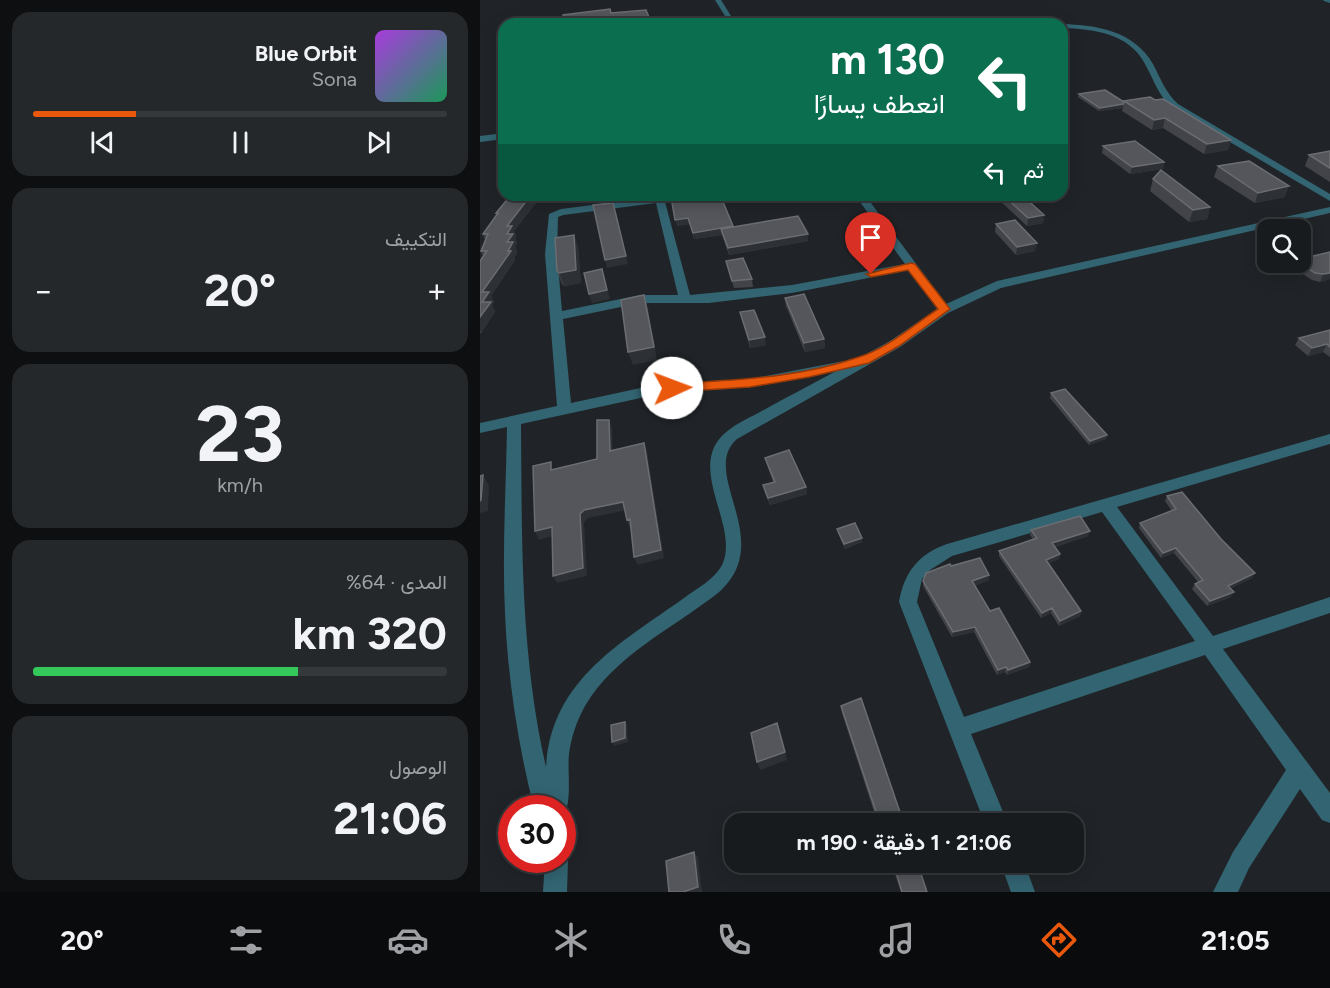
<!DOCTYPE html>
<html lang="ar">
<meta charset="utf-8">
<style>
:root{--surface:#181b1e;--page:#25282b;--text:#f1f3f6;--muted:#9fa1a4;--line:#36393c;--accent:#ea580c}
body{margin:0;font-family:Figtree,Vazirmatn,sans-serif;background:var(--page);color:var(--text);direction:rtl;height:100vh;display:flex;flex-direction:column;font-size:22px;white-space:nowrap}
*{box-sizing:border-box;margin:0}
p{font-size:20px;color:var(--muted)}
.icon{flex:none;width:33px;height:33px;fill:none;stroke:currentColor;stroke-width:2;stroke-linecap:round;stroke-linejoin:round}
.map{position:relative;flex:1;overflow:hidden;direction:ltr}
.panel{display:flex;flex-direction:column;gap:12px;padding:12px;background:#0d0f10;width:480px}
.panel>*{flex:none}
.guide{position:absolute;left:18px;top:18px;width:570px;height:183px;border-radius:18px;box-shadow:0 3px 15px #0003,0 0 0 2px var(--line);direction:rtl;background:#0b6e4f;color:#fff;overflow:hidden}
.buttons{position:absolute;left:777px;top:219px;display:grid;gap:12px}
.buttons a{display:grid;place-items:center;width:54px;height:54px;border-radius:12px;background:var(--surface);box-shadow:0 3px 15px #0003,0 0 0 2px var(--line);font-size:30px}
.speed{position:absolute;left:18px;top:795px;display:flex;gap:12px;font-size:30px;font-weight:700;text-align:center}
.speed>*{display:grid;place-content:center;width:78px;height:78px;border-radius:50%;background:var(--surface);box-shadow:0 3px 15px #0003,0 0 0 2px var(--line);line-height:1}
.speed .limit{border:9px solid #d22;background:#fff;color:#111}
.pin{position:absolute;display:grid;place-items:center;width:51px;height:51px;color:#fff;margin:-62px -26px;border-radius:50% 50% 50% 0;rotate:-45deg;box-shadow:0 0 6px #0007}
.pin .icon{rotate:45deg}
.me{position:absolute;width:66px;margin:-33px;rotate:88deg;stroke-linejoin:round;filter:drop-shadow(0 0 4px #0008)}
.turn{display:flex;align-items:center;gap:21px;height:126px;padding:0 24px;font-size:27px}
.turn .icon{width:78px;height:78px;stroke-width:2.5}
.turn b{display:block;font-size:42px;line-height:51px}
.then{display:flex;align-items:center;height:57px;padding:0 24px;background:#0003;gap:12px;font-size:22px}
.big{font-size:45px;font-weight:700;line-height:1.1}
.panel .widget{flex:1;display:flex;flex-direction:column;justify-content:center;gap:9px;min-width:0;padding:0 21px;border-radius:18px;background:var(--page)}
.panel .dial{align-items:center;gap:0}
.dial b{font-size:78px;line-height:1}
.song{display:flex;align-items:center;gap:18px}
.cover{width:72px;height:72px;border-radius:9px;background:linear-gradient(135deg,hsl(280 70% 55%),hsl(150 70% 35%))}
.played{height:6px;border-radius:3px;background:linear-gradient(90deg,var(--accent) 25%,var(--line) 25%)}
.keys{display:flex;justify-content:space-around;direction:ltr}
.heat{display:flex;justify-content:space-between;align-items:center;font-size:33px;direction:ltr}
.charge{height:9px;border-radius:4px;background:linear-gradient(90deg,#34c759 64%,var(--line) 0)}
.trip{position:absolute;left:244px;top:813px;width:360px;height:60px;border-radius:18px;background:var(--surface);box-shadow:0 3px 15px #0003,0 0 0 2px var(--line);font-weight:700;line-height:60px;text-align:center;direction:rtl}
.menu{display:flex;height:96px;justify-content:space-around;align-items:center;background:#0a0b0c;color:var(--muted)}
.menu .icon{width:42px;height:42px}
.menu .selected{color:var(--accent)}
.menu b{font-size:27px;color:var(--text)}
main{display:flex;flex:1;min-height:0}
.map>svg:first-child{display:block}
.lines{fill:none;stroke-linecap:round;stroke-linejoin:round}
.minor{fill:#326471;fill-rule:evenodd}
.wall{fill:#424449}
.shaded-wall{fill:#2d3035}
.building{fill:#54565b;stroke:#6b6d72;stroke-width:1.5}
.route{fill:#ea580c;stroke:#983908;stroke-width:1.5}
</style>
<main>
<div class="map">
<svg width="850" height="892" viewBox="0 0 850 892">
<rect width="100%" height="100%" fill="#202428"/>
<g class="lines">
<path class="minor" d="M235,0h6l15,24h-6z
M843,0h7v3l-6,-2z
M582,24c35,1 72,7 91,40 8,15 12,28 25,40l152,90v7l-158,-93c-14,-13 -18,-28 -27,-44 -16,-31 -52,-35 -83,-36z
M24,133v6l-24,3v-6z
M190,195h28l-5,3 -28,4 25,93 102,-10 113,-21 -50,-69h10l81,109 51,-23 333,-74v6l-329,75 -53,25 -48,34 -163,92c-39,34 41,102 -19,154 -45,35 -104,63 -133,113 -8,14 -14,32 -16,48 -2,16 4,53 -7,63v-9h-28c-16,-63 -26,-128 -29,-194 -3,-62 1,-124 2,-187l-27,6v-10l77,-17 -12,-152 4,-40 12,-5zM176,203l22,92h-38l-78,16 -5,-57 1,-37 5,-2zM429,270l28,39 -47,32 -40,22 -6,-2 -94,18 -91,5 -88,19 -8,-84 77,-16h69l83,-10zM356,371c-25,14 -51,27 -76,41 -13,7 -29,14 -39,25 -32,35 19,91 1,128 -7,14 -26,24 -38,33 -63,45 -133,82 -138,169 -26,-115 -24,-226 -25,-343l138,-30 91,-7z
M850,434v10l-213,63 96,129 117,-39v16l-107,36 107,144v30l-8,-3 -22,-31 -51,79 -11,24h-25l20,-40 53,-82 -81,-115 -234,79 37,90h-23l-86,-222c5,-29 19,-48 48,-58zM622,512l93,129 -231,76 -47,-115 5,-23 8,-9 22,-14z
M82,851l6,9 -1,32h-24l2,-32h17z
M520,862h24l11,30h-24z"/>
</g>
<path class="wall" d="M599,94l45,7 107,39 -3,10 -24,4 -41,-26 -11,2 -30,-19 1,-3 -24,3 -21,-14z
M623,146l61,16 -1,7 -33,5 -28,-21z
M850,151v31l-25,-16 4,-11z
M738,166l67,31 -30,6 -41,-26z
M673,179l57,28 -3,12 -18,3 -39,-31z
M31,195h31l-28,36 2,5 -1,1 2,6 -2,3 2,6 -3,6 1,2 -24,36 3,6 -2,3 3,7 -14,21h-1v-72l3,-4 -2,-6 4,-11 -2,-6 14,-19 -1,-2z
M519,195h23l22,20 -1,8 -16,3 -29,-27z
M221,200l32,27 75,7v7l-79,14 -7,-20 -28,4 -4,-15 -13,2z
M516,224l39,27 -19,4 -21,-23z
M94,235l4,12 3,36 -17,3 -2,-2 -5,-13z
M850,252v27l-10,3 -8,-2 -15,-10 3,-7 8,-2 1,-4z
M246,261l26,18 1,8 -19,1z
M305,298l39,41 1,9 -20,4 -19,-46z
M260,312l26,33 -16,3z
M850,330v27l-7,-5 -15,4 -13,-11 4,-7z
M571,393l56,42 -1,4 -17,6 -39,-47z
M285,458l41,29 1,7 -37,11 -5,-12 -2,-8 10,-3 -6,-17z
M687,496l85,82 -21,10v9l-24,9 -15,-17 3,-5 3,-2 -24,-29 -13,5 -22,-30 1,-5 32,-12 -7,-10z
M357,529l25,13 -17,7 -7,-16z
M551,530l57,6 -33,11 5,7 -1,5 -10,4 32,48 -1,5 -21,10 -8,-13 -10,5 -42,-62v-5l34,-12 -3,-4z
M471,566l38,14 -15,6 16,25 40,51 -1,5 -22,8 -2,-3 -8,3 -23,-43 -22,5 -29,-51v-5z
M361,706l63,118h-26l-36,-111z
M411,862h26l10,30h-26z"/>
<path class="shaded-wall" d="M643,104v4l-24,3 1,-3z
M685,118l-2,10 -11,2 2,-10z
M751,140l-3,10 -24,4 3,-10z
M684,162l-1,7 -33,5 2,-7z
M809,186l-4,11 -30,6 3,-10z
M51,195h11l-28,36 2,5 -1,1 2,6 -2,3 2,6 -3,6 1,2 -24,36 3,6 -2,3 3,7 -14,21 -1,-3v-13l2,-15v-10l26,-41 -1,-25z
M730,207l-3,12 -18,3 4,-12z
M135,211l13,53 -21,4 -2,-8z
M564,215l-1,8 -16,3 1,-8z
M208,218l2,6 -13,2 -2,-6z
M253,226l-12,3 1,6 -28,4 -1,-6z
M328,234v7l-79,14 -1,-7z
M94,235l4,12 3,36 -17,3 -5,-13z
M557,243l-2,8 -19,4 1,-8z
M122,269l8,30 -18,4 -3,-9z
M850,273v6l-10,3 3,-8z
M164,295l4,13 9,52 -24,5 -5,-13z
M285,337l1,8 -16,3 -1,-8z
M344,339l1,9 -20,4 -1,-9z
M847,344l-4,8 -15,4 4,-8z
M129,420l3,8 1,31 -3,-8z
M627,435l-1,4 -17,6 1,-4z
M164,443l3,8 17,107 -26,7 -4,-8z
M3,475l6,11 -1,25 -8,2v-12z
M326,487l1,7 -37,11 -2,-7z
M143,502l4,8 -39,8 -4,4 3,54 -30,7 -4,-7 27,-62 4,-4z
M150,519l4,8 -4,2 -3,-9z
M72,527l4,8 -17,5 -4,-9z
M610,531l-2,5 -38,12 2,-5z
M382,538v4l-17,7 -1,-5z
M696,548l-2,5 -13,5 2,-5z
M580,554l-1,5 -14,6 1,-5z
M775,573l-3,5 -26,13 2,-5z
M509,575v5l-18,7 1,-6z
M754,592l-3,5 -24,9 3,-5z
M572,608l-1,5 -10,5 1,-5z
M601,611l-1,5 -21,10 1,-5z
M495,627l-1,5 -22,5 1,-5z
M550,662l-1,5 -22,8 1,-5z
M526,667l-1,5 -8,3 1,-5z
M145,722l2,3 1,17 -14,4 -2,-4z
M305,752l2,8 -27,10 -3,-8z
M214,852l4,6 4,34h-19z"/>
<path class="building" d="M130,9l1,4 35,-3 3,7h5l2,7h-92l-1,-9z
M625,90l19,12 -1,2 -23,4 -21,-14z
M670,97l5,3 8,-1 68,41 -24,4 -42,-26 -11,2 -30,-19z
M655,141l29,21 -32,5 -29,-21z
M850,151v17l-21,-13z
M769,161l40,25 -31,7 -40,-27z
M681,170l49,37 -17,3 -40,-31z
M31,195h20l-24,31h5l-5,8h6l-6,8h6l-5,9h3l-29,41h7l-7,10h9l-11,15v-56l7,-10h-6l7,-17h-5l15,-21h-2z
M201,195h18l2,5 20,-3 12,29 -40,7 -5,-15 -13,2 -4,-23z
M523,195h19l22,20 -16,3z
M133,203l13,53 -21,4 -12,-55z
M318,216l10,18 -80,14 -7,-19z
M535,220l22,23 -20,4 -21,-23z
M94,235l2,35 -17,3 -2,-2 -2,-33z
M850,252v21l-7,1 -8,-1 -15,-10 12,-4 -3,-2z
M263,258l9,21 -20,2 -6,-20z
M122,269l5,21 -18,4 -5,-21z
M324,294l20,45 -20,4 -19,-45z
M164,295l10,52 -26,5 -7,-52z
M274,310l11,27 -16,3 -9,-28z
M850,330v17l-3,-3 -15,4 -13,-10z
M585,389l42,46 -17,6 -39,-48z
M117,420h12l1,31 34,-8 17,107 -27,7 -4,-38 -3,1 -4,-18 -39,8 -4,4 3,54 -30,8 -1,-49 -17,4 -2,-65 18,-4v8l46,-11z
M309,450l17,37 -38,11 -5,-13 12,-3 -10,-24z
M3,475l-2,25 -1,1v-25z
M702,492l39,47 34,34 -27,13 6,6 -24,9 -15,-17 8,-4 -27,-32 -13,5 -23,-30 36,-14 -9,-13z
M600,516l10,15 -38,12 8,11 -14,6 35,51 -21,10 -8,-13 -10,5 -43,-62 38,-13 -6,-8z
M375,523l7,15 -18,6 -7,-15z
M500,558l9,17 -17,6 18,30 9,-3 31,54 -22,8 -2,-3 -8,3 -23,-43 -22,5 -30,-51 3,-8 24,-9 1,2z
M381,698l43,126h-24l-39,-118z
M145,722v16l-13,4 -1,-17z
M297,723l8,29 -28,10 -6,-29z
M214,852l4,35 -15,5h-14l-3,-31z
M413,862h24l10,30h-25z"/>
<path class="route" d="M431,263l4,1 35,45 -51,37 -30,17 -60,14 -59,10 -78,5 -7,-4 7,-4c62,-4 127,-6 187,-27 29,-9 54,-32 79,-48l-30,-39 -37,7 -5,-3z"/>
</svg>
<div class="buttons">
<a><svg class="icon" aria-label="search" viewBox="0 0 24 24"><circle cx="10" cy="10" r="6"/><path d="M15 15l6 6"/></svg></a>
</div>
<div class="speed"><div class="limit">30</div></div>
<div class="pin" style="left:391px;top:274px;background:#d93025"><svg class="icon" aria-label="arrive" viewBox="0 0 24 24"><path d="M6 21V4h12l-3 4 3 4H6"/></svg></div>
<svg class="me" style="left:192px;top:388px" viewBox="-20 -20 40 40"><circle r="19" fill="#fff"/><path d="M0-13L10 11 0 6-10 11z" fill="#ea580c"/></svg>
<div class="trip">21:06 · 1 دقيقة · 190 m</div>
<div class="guide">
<div class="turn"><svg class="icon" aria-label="left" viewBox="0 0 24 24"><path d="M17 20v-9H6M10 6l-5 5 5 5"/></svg><div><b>130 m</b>انعطف يسارًا</div></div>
<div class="then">ثم<svg class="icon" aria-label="left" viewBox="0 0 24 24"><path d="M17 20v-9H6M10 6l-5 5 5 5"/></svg></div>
</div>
</div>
<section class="panel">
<div class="widget">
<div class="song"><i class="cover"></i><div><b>Blue Orbit</b><p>Sona</p></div></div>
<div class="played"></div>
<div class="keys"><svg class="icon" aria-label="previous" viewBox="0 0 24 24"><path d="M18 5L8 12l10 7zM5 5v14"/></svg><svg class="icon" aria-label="pause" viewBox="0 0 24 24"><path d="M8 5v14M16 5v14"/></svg><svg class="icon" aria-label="next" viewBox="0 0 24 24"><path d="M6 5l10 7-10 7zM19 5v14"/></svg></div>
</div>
<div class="widget"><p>التكييف</p>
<div class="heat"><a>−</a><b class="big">20°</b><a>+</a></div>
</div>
<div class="widget dial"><b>23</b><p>km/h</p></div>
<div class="widget"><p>المدى · 64%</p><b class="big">320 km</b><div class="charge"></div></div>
<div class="widget"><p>الوصول</p><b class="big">21:06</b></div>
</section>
</main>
<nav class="menu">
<b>21:05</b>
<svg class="icon selected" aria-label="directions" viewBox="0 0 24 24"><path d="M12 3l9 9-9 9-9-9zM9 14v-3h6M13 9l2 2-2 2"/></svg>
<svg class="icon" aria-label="music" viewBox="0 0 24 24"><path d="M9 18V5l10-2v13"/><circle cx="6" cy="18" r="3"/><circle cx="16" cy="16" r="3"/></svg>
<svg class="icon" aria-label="phone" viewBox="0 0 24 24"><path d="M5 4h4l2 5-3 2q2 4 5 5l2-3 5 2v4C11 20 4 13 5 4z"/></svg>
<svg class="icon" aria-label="climate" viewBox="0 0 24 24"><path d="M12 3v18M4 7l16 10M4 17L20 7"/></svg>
<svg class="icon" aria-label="car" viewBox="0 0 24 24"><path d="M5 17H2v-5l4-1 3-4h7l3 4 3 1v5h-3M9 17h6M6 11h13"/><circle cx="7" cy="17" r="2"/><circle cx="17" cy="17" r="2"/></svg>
<svg class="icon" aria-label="filters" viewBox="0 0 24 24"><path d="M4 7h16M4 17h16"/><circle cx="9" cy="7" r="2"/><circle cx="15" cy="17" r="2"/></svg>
<b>20°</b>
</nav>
